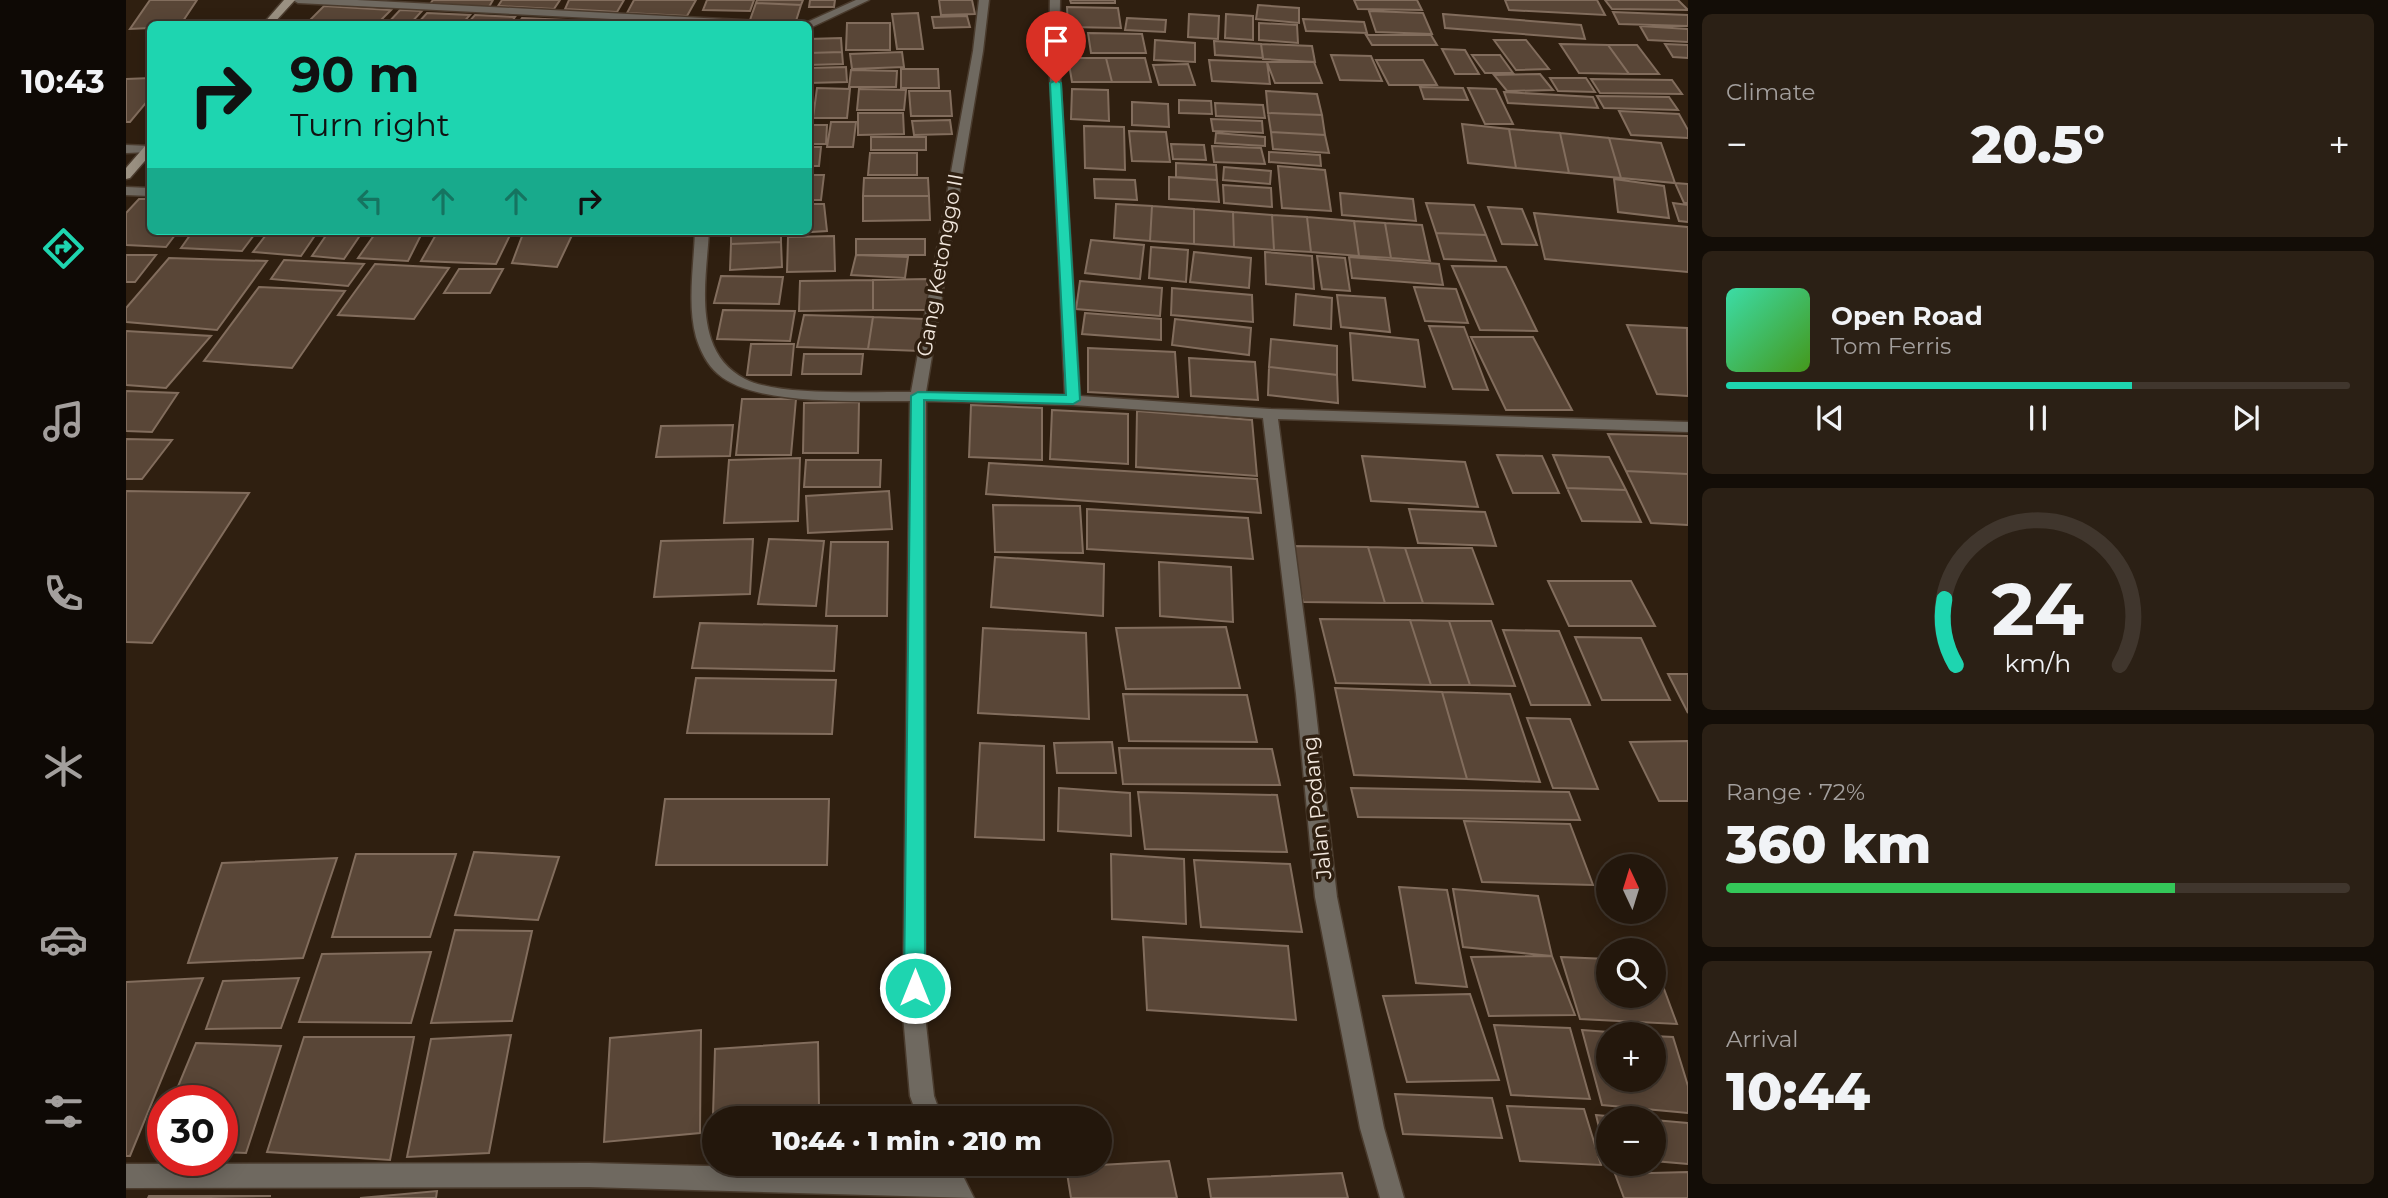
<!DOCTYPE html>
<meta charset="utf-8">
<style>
:root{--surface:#23170c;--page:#2b2015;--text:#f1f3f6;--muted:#a39f9d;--line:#40362d;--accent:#1ed5b0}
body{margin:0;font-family:Montserrat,sans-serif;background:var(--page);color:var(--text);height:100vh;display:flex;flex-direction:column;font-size:26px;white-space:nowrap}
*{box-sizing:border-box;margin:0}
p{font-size:23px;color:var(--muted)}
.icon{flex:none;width:38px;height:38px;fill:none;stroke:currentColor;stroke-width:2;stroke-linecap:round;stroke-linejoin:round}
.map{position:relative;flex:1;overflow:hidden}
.drawer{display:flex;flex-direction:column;gap:14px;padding:14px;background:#130d07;width:700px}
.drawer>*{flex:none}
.guide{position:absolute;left:21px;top:21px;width:665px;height:214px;border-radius:10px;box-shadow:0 4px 18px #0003,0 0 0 2px var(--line);background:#1ed5b0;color:#111;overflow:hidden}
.needle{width:46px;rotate:356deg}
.buttons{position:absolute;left:1470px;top:854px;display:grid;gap:14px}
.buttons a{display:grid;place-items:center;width:70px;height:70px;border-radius:50%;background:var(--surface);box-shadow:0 4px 18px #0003,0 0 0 2px var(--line);font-size:35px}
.speed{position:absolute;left:21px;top:1085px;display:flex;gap:14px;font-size:35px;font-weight:700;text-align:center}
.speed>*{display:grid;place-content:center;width:91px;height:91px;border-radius:50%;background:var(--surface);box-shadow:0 4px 18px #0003,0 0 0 2px var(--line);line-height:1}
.speed .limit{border:10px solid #d22;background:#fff;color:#111}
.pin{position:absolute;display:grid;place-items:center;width:60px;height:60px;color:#fff;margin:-72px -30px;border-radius:50% 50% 50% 0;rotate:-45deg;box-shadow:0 0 7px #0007}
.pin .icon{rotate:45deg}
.me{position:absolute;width:77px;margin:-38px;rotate:0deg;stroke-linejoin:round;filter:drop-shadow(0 0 5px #0008)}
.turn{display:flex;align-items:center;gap:24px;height:147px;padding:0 28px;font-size:32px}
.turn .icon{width:91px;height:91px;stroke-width:2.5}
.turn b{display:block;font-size:49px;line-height:60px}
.lanes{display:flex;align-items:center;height:66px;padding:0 28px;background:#0003;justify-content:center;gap:35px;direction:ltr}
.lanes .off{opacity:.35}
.big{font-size:52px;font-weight:800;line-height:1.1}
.drawer .widget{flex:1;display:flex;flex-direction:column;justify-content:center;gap:10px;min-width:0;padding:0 24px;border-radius:10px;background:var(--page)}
.drawer .dial{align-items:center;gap:0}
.dial svg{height:182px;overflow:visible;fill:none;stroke:var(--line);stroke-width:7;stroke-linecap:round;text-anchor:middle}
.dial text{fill:var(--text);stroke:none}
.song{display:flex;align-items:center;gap:21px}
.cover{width:84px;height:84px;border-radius:10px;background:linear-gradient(135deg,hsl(160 70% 55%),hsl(100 70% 35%))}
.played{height:7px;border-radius:4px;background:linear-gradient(90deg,var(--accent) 65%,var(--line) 65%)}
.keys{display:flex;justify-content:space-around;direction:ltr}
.heat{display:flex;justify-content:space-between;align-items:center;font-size:38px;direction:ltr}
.charge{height:10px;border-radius:5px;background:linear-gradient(90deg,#34c759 72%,var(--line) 0)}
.trip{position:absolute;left:576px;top:1106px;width:410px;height:70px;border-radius:35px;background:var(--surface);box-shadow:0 4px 18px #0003,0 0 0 2px var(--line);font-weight:800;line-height:70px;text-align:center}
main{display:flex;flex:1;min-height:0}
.tab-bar{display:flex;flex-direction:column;width:126px;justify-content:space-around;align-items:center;background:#0e0905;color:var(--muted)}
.tab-bar .icon{width:49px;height:49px}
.tab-bar .on{color:var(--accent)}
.tab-bar b{font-size:32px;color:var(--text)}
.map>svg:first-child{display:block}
.building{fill:#594637;stroke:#826d5d;stroke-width:2}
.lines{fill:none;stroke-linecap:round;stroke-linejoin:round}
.street-casing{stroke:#4a3b2d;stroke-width:3}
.secondary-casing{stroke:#4a3b2d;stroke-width:3}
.street{fill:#6f6960;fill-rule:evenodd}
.secondary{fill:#9b9182;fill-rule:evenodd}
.route{fill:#1ed5b0;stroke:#148a72;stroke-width:2}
.labels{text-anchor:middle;stroke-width:7;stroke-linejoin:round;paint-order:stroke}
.street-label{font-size:21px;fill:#f2e7dd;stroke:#2f1f10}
</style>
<main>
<nav class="tab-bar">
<b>10:43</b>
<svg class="icon on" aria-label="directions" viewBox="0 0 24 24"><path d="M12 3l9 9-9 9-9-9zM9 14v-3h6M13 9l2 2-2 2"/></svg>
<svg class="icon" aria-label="music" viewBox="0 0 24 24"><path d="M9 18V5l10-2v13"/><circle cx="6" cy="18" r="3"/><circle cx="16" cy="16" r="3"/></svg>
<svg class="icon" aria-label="phone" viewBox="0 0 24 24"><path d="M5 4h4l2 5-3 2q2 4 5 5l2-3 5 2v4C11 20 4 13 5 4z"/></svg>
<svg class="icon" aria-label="climate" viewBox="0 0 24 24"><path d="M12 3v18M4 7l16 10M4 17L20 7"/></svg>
<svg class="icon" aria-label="car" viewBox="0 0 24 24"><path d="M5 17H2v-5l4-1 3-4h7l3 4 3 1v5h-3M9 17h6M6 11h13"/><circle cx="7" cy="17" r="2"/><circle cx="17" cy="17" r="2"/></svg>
<svg class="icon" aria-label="filters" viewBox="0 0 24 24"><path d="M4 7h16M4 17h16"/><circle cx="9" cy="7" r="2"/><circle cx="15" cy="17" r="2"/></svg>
</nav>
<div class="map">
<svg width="1562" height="1198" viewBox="0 0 1562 1198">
<rect width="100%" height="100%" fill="#2f1f10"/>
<path class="building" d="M24,0h47l-16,24h-31v4l-20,1z
M307,0h60l-4,7 -59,-3z
M376,0h58l-6,9 -56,-3z
M443,0h55l-7,12 -52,-3z
M508,0h62l-9,16 -60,-3z
M581,0h47l-4,11 -47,-1z
M631,0h46l-2,5 -45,-2z
M684,0h25l-1,7h-25z
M813,0h33l3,14 -34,1z
M944,0h45v3h-44z
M1228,0h63l5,10 -64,-1z
M1379,0h92l8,15 -96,-5z
M1479,0h73l10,10 -76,-1z
M630,3l45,2 -5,16 -46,-1z
M1132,5l41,3v15l-43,-4z
M198,6l67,4 -14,14 -69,-2z
M941,7l51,1 3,20 -53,-1z
M274,10l22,1 -12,13h-23z
M1243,11l54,2 9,21 -56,-2z
M1487,12l75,3v11l-69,-2z
M301,13l43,2 -8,9h-45z
M792,13l5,36h-26l-5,-35z
M1063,14l30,2 -1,23 -30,-2z
M1100,14l27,2v24l-28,-2z
M1317,14l138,11 4,14 -140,-11z
M349,15l40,2 -5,7h-43z
M841,16l3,11 -36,1 -2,-11z
M396,18l44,2 -3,4h-45z
M1001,18l39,2 -1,12 -40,-2z
M1177,19l61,3 3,11 -61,-2z
M450,20l36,2 -1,2h-37z
M721,23h43v27h-44z
M1133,23l38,2 1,18 -39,-3z
M1514,26l48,3v13l-40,-2z
M962,33l54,1 4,19h-55z
M1240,35h65l6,10h-65z
M715,38l1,14 -34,1v-14z
M1029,40l40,3v19l-41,-2z
M1368,40h32l23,29 -33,1z
M1088,41l47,3 2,14 -48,-3z
M1135,44l51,2 3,16 -52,-3z
M1434,44l48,1 21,29 -50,-1z
M1539,44l23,1v13l-15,-1z
M1482,45h29l22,29h-30z
M1316,49l23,1 14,24h-24z
M716,52l1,12 -35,1v-12z
M776,52l2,15 -52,2 -2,-15z
M1205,55l40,1 11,25 -42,-1z
M1346,55h28l13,18h-28z
M942,58h38l6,24h-40z
M980,58h39l6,24h-39z
M1083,60l58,2 3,22 -58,-3z
M1250,60h47l14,25h-48z
M1141,62h47l8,21h-47z
M1062,64l7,21h-36l-6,-20z
M720,67l1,15 -39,1v-15z
M775,69h37l1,19h-38z
M725,70l46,1 -1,16h-47z
M1414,74l13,16 -46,1 -13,-16z
M24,78v20l-20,24h-4v-43z
M1424,78h36l9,14 -37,-1z
M1465,79l81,1 10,14 -82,-1z
M1294,87l43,1 5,12 -44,-1z
M691,88l33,1 -3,29h-34z
M1342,88l28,1 17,35h-28z
M733,89l47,1 -2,20h-47z
M946,89l36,1 1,31 -38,-2z
M783,91h41l2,25h-41z
M1140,91l51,3 5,21 -54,-2z
M1378,92l89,5 5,11 -90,-5z
M1471,96l72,1 9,13 -74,-2z
M1053,100l32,1 1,13 -33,-1z
M1006,102l36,2 1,23 -37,-2z
M1089,103l48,2 2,13 -49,-2z
M1493,111l60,3 9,16v8l-57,-3z
M732,113h45l1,21 -46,1z
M1142,113l54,2 3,20 -54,-3z
M1085,119l51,2 1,12 -50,-2z
M824,120l2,14 -38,1 -2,-14z
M705,122h25l-3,25h-26z
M1336,124l47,5 7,39 -48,-5z
M682,125h19l-1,19h-18z
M958,126l40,1 1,43 -40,-2z
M1383,129l51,4 9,40 -53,-5z
M1003,131l37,1 4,30 -38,-1z
M1145,132l54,3 4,18 -56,-4z
M1090,133l49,4v9l-50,-3z
M1434,133l49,5 12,40 -52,-5z
M745,137h55v13h-55z
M1483,138l52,5 14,40 -54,-5z
M1045,144l33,1 2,15 -33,-1z
M1086,146l49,2 4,16 -51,-2z
M682,147h13l-2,19h-11z
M1143,152l51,3 1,11 -52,-4z
M744,153h47v22h-49z
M1050,163l40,2 1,15 -41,-3z
M1152,166l47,4 6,41 -49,-3z
M1098,167l47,4 -1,13 -47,-4z
M682,175h16l-3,25h-13z
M1043,177l48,3 2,22 -50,-3z
M738,178h64l1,18h-66z
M968,179l41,1 2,20 -42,-2z
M1488,179l50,7 5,32 -51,-6z
M1549,183l13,1v19h-4z
M1097,185l48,3 1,19 -48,-4z
M1214,193l73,6 3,22 -74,-6z
M737,196h66l1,24 -67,1z
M13,199h11v32h28l-12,16 -40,-2v-32z
M1300,203l48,2 12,30 -50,-2z
M1547,203l15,2v17l-9,-1z
M682,204h16l3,27 -31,2 12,-2z
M990,204l36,2 -2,35 -36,-3z
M1026,206l42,3v35l-44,-3z
M1362,207l34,2 15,36 -35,-1z
M1068,209l39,3 1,35 -40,-3z
M1107,212l39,3 2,35 -40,-3z
M1408,213l154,14v45l-143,-13z
M1146,215l35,2 4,35 -37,-2z
M1181,217l47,4 5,35 -48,-4z
M1228,221l31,2 6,35 -32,-2z
M1259,223l37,2 8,36 -39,-3z
M67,231h64l-15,20 -61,-3z
M143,231h49l-17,25 -48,-4z
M203,231h34l-19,28 -32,-3z
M251,231h46l-15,30 -50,-3z
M312,231h74l-16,33 -75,-3z
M398,231h50l-17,36 -45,-4z
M655,231v11l-50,2v-11z
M1310,233l50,2 10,26 -52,-2z
M708,236l1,35 -48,1 1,-35z
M730,239h69v16h-69z
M965,240l53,5 -4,34 -55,-6z
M655,242l1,25 -52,3 1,-26z
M1025,247l37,3 -2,32 -37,-4z
M1068,252l57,6 -2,30 -59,-6z
M1139,252l47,4 2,33 -48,-5z
M0,255h30l-21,27h-9z
M730,255l52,2 -3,21 -54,-3z
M1191,256l28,2 5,33 -28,-2z
M1223,257l90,7 4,21 -91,-7z
M43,258l98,3 -50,69 -91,-8v-14z
M158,260l80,4 -16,22 -77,-7z
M249,264l74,4 -35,51 -76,-4z
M1326,266l54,1 31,64 -57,-1z
M333,269h44l-13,24h-46z
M595,276l62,1 -4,27 -65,-1z
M801,279l2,31h-56v-30z
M747,280v30l-74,1 1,-30z
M954,281l82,7 -2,28 -84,-7z
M133,287l86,4 -53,77 -88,-7z
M1288,287l42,2 12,34 -43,-2z
M1046,288l80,7 1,27 -82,-7z
M1170,294l36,4 -1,31 -37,-4z
M1211,295l48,3 5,34 -49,-5z
M597,310l72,1 -5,30 -73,-2z
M959,313l76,6v21l-79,-6z
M678,315l69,2 -5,32 -71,-2z
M747,317l51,2 -4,32 -52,-2z
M1049,319l76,9 -2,27 -77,-10z
M1501,325l60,3 1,68 -31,-2z
M1303,326l35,1 24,63 -35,-1z
M0,331l85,5 -45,52 -40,-3z
M1224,333l68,7 7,47 -72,-7z
M1345,337h62l39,73h-66z
M1145,339l66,7v29l-68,-8z
M625,344h43l-3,31h-44z
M962,348l87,4 3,45 -90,-5z
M678,354h59l-2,20h-59z
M1063,358l66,4 3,38 -67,-4z
M1143,367l68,8 1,28 -70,-8z
M0,391l52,2 -26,39 -26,-1z
M616,399h54l-5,56h-55z
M733,402l-1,51h-55l1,-50z
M845,405l71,3v52l-73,-3z
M926,410l76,4v50l-78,-5z
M1011,411l115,9 5,56 -121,-9z
M607,425l-3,31 -74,1 5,-31z
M1482,434l80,2v38l-62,-3z
M0,439l46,1 -30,39h-16z
M1371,455l45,1 17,37h-46z
M1427,455l56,2 17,33 -59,-2z
M1236,456l103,6 13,45 -107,-6z
M674,458l-2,63 -74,2 5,-63z
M680,460h75l-1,27h-76z
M863,463l268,16 4,34 -275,-19z
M1500,471l62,3v51l-37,-2z
M1441,488l59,2 15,32 -59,-1z
M0,491l123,2 -97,150 -26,-1z
M763,491l3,38 -84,4 -2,-37z
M867,505l87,1 3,47 -88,-1z
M961,509l161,9 5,41 -166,-10z
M1283,509l76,3 11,34 -78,-3z
M627,539l-3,55 -96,3 7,-56z
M643,539l55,2 -8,65 -58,-2z
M705,542h57l-1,74h-61z
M1163,546l79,1 17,56 -82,-1z
M1242,547l37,1 18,55h-38z
M1279,548h67l21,56 -70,-1z
M869,557l109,7 -1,52 -112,-9z
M1033,562l72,5 2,55 -73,-6z
M1422,581h83l24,45h-86z
M1194,619l90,1 21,65 -95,-2z
M1284,620l39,1 21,64h-39z
M1323,621h42l24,65 -45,-1z
M574,623l137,3 -3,45 -142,-3z
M1100,627l14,61 -114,1 -10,-61z
M857,628l103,5 3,86 -111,-6z
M1377,630l56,1 31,74h-59z
M1449,637l66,1 29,62h-68z
M1542,674h20v39z
M570,678l140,2 -4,54 -145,-1z
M1209,688l107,4 25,87 -113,-4z
M1316,692l68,2 30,88 -73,-3z
M997,694l124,1 10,47 -128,-1z
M1401,718l43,1 28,70 -45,-1z
M1562,741v60h-29l-29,-59z
M986,742l4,31h-59l-3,-30z
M854,743l64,3v94l-69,-3z
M993,748l153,1 8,36 -157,-1z
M933,788l71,5 1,43 -73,-5z
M1225,788l218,4 11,28 -222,-3z
M1012,792l139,3 10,57 -142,-3z
M539,799h164l-2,66h-171z
M1338,821l106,3 23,61 -111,-3z
M348,852l85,5 -21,63 -83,-5z
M230,854h100l-26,83h-98z
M985,854l73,5 2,65 -74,-5z
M211,858l-34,100 -115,5 34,-100z
M1068,860l96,4 12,68 -101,-5z
M1273,887l48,3 20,97 -51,-4z
M1327,889l85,7 14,60 -89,-9z
M329,930l77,1 -20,90 -81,2z
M1017,937l145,9 8,74 -149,-10z
M305,952l-20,71 -112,-1 23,-68z
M1426,956l23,59 -86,1 -18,-59z
M1435,957l47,2v37h46v-34l23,62 -97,-5z
M77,978l-73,178h-4v-174z
M173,978l-18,50 -75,1 17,-48z
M1344,994l29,86 -92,2 -24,-86z
M1368,1025l76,3 20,71 -79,-4z
M575,1030l-1,103 -96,9 6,-104z
M1456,1030l54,4h-28v46h46v-44l19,1 15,49v27l-86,-8z
M385,1035l-22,118 -82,4 24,-118z
M178,1037h110l-24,123 -123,-8z
M692,1042l1,66 -106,7 2,-66z
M70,1043l85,3 -35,107 -24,-1v-51h-50z
M1269,1094l97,4 10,40 -99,-4z
M1381,1106l77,3 17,56 -81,-4z
M1470,1115l33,3h-21v38h-2z
M1528,1120l34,3v41l-34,-3z
M37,1124v25h-10z
M1043,1161l8,37h-106l-5,-31z
M1562,1172v26h-64l-9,-24z
M1216,1173l6,25h-137l-3,-19z
M311,1191l-1,7h-76z
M23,1196h122l-123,2z"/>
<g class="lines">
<defs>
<path id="street" d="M167,0h64l404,21 5,3h-56l-412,-21z
M730,0h13l-57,27 -9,-3z
M853,0h10l-6,51 -57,341 139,3 -16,-338 1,-57h10l-1,57 21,339 190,13 418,13v10l-410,-13 36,275 23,203 47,231 20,70h-24l-20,-70 -45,-231 -19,-203 -33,-276 -190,-13 -147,-4 -1,614 9,81 8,22h-24l-8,-22 -7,-81 7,-614c-49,-1 -155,6 -192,-27 -11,-9 -18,-24 -22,-37 -9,-33 -2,-72 -1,-106h14c-2,35 -9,74 2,108 6,18 17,31 34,40 35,18 124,12 166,13l62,-341z
M0,145l24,1v6l-24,1z
M0,187l24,1v8l-24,-1z
M463,1163l347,9 -3,-8h24l17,34 -385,-11 -463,1v-24z"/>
<path id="secondary" d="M158,0h11l-22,24h-10z
M20,145h4v10l-20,23 -4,1v-11z"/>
</defs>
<use href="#street" class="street-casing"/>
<use href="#secondary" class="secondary-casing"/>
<use href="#street" class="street"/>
<use href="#secondary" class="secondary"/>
</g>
<path class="route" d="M930,80l5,3 19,317 -7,4 -149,-4 1,588 -3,6 -7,3 -8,-3 -3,-6 7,-592 7,-4 148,3 -16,-312z"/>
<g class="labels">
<g class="street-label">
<text transform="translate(814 265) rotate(-80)" y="7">Gang Ketonggo II</text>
<text transform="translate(1191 808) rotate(-96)" y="7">Jalan Podang</text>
</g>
</g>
</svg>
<div class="buttons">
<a><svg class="needle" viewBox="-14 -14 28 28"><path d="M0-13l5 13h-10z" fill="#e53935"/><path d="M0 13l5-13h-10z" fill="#a39f9d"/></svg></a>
<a><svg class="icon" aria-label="search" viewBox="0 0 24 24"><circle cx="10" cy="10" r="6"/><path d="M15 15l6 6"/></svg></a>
<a>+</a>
<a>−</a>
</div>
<div class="speed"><div class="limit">30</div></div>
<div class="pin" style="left:930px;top:83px;background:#d93025"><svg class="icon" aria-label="arrive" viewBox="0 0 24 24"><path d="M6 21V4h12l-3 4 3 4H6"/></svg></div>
<svg class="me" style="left:789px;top:988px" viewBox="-20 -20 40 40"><circle r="17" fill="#1ed5b0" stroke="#fff" stroke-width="3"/><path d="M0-11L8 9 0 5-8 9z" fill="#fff"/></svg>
<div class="trip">10:44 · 1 min · 210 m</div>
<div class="guide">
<div class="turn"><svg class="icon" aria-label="right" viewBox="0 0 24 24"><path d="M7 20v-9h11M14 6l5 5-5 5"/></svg><div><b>90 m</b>Turn right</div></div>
<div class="lanes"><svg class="icon off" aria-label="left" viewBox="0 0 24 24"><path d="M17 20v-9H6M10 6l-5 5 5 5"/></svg><svg class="icon off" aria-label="ahead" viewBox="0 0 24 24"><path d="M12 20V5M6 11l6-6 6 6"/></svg><svg class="icon off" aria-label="ahead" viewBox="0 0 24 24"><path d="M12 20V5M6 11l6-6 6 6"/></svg><svg class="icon" aria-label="right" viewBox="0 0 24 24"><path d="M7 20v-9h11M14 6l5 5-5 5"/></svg></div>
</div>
</div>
<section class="drawer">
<div class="widget"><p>Climate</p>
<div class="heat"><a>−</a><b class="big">20.5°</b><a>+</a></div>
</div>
<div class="widget">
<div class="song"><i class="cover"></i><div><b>Open Road</b><p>Tom Ferris</p></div></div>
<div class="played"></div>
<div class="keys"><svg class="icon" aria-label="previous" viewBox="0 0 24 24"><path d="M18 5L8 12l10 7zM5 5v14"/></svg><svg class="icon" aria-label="pause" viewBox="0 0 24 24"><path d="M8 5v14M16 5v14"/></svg><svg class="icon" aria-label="next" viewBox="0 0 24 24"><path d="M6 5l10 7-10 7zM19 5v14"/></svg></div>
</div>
<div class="widget dial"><svg viewBox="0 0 100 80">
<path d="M14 69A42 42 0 1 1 86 69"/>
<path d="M14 69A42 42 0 0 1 9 40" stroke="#1ed5b0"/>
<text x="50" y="56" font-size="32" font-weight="700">24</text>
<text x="50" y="72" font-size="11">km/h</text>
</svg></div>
<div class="widget"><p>Range · 72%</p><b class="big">360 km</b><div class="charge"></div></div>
<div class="widget"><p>Arrival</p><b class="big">10:44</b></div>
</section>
</main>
